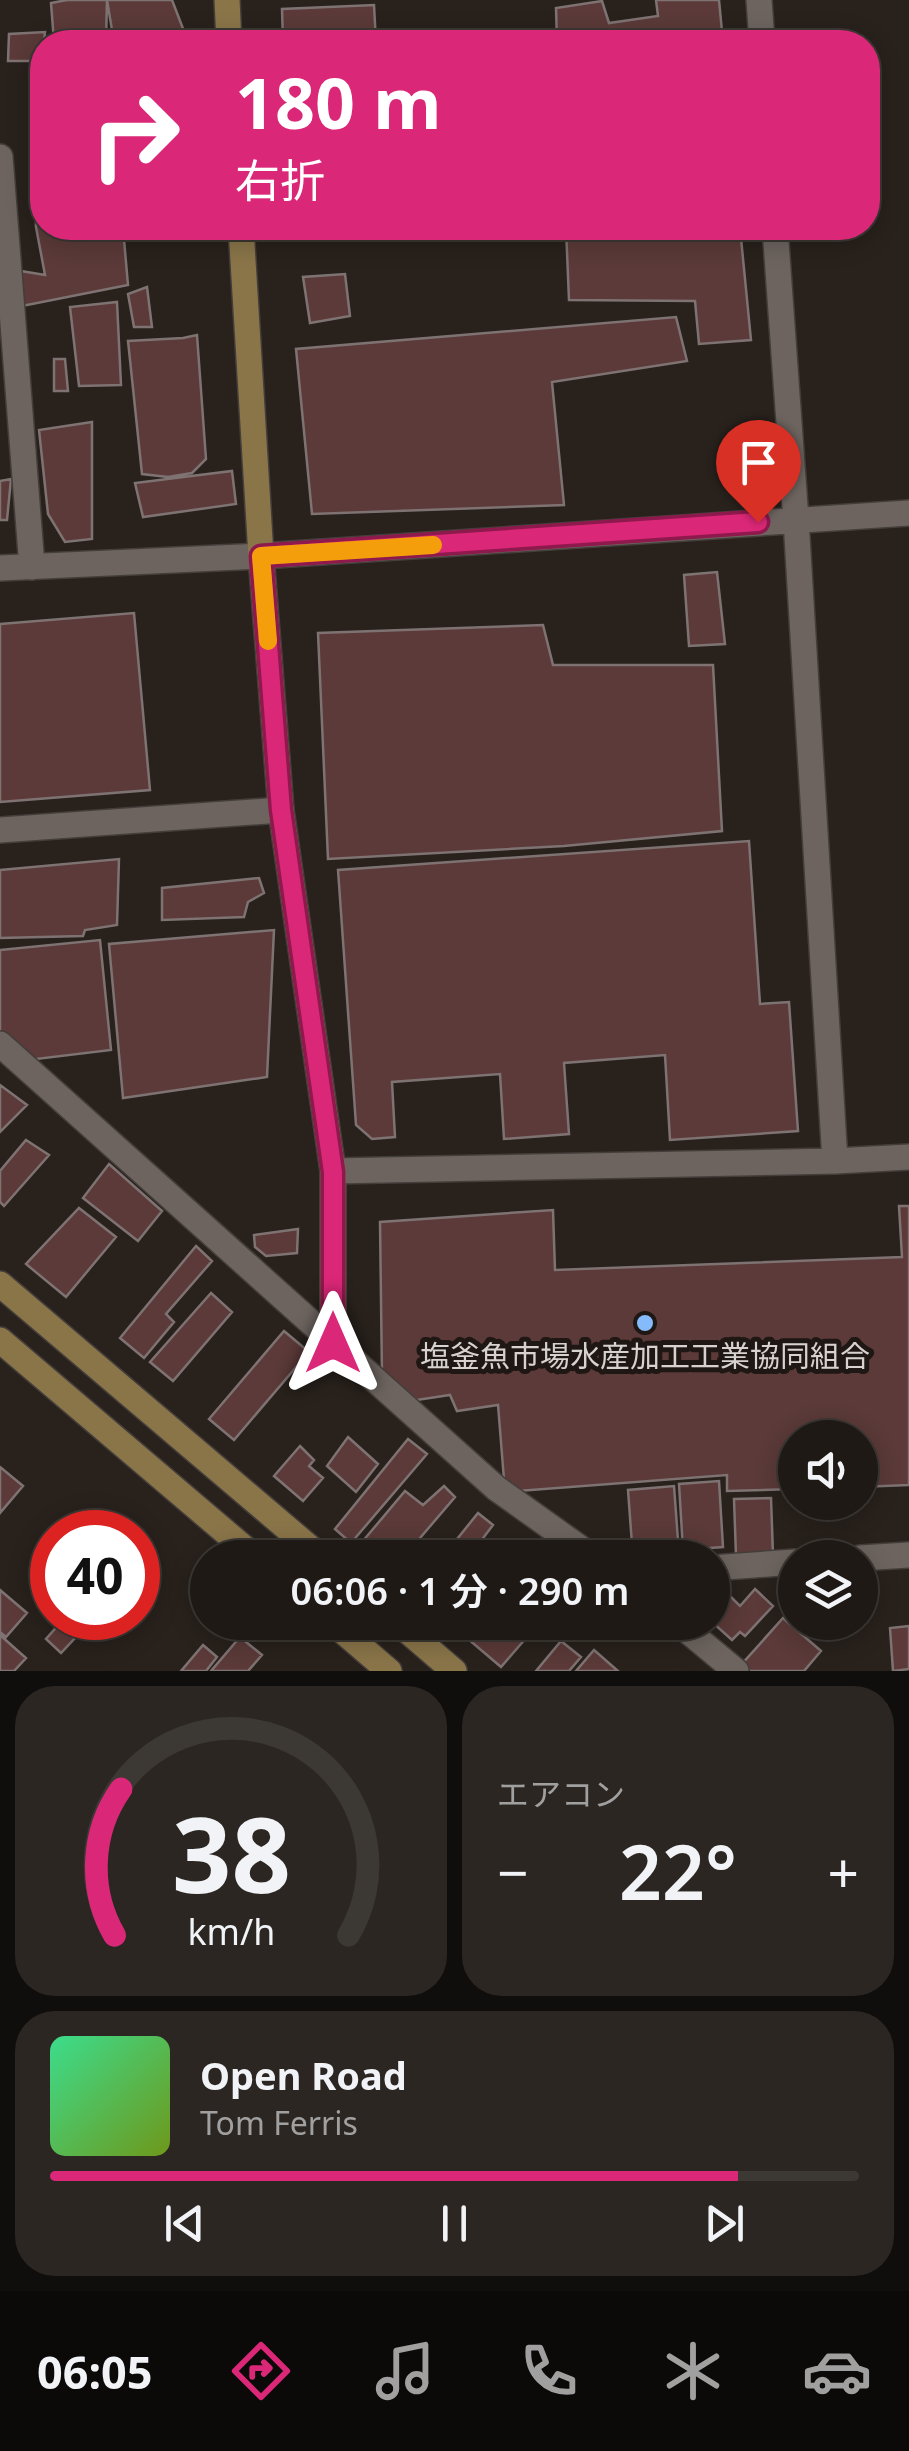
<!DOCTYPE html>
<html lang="ja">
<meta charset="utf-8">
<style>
:root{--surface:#1e1915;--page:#2b2622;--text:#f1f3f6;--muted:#a1a0a0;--line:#3c3834;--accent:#db2777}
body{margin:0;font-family:"Noto Sans","Noto Sans JP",sans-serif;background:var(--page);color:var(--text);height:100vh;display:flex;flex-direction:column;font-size:38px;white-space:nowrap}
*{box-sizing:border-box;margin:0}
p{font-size:32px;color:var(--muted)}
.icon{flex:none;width:55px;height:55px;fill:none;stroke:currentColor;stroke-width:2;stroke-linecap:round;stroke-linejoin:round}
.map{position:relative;height:1671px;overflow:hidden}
.details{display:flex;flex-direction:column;gap:15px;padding:15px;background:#100e0c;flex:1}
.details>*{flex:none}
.banner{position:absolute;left:30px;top:30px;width:850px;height:210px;border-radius:40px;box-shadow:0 5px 25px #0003,0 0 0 2px var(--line);background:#db2777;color:#fff;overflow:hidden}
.buttons{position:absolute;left:778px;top:1420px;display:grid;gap:20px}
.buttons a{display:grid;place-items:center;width:100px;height:100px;border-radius:50%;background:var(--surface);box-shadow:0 5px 25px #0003,0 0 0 2px var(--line);font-size:50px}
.speed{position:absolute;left:30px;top:1510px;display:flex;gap:20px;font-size:50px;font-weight:700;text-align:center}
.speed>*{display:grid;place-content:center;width:130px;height:130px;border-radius:50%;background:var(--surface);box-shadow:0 5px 25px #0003,0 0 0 2px var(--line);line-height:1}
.speed .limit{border:15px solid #d22;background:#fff;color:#111}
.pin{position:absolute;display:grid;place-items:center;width:85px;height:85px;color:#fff;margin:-102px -42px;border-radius:50% 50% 50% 0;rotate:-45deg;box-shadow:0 0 10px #0007}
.pin .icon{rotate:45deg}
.me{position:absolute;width:110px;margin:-55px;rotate:0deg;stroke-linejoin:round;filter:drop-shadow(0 0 8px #0008)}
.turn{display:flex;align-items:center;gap:35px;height:210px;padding:0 40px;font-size:45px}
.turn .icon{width:130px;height:130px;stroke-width:2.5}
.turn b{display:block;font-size:70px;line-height:85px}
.big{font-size:75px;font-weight:600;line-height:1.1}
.details .card{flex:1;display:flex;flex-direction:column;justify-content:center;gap:15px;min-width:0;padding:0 35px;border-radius:40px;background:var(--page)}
.details .dial{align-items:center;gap:0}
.dial svg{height:260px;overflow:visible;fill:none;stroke:var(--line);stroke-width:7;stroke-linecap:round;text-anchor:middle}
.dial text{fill:var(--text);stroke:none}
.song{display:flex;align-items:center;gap:30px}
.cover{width:120px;height:120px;border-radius:15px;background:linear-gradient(135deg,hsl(150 70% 55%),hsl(80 70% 35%))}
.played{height:10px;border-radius:5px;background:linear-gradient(90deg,var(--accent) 85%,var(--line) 85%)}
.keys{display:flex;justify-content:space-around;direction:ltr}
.heat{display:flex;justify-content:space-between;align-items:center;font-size:55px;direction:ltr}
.details .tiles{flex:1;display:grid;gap:15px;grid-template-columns:1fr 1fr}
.card:last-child{grid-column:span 2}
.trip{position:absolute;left:190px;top:1540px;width:540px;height:100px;border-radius:50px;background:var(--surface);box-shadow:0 5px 25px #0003,0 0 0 2px var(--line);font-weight:600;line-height:100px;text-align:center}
.tabs{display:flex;height:160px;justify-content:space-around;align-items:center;background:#0c0a08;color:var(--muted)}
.tabs .icon{width:70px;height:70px}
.tabs .active{color:var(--accent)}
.tabs b{font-size:45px;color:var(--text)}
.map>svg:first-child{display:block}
.building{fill:#5b3a39;stroke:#7e7372;stroke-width:2.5}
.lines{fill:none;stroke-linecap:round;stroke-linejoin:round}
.street-casing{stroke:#443e3b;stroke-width:28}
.secondary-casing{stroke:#443e3b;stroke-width:28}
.street{stroke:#6d645f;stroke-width:25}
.secondary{stroke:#8a7549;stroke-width:25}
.route-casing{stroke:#8e194d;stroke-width:25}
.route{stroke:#db2777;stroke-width:18}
.slow{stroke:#f59e0b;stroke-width:18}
.poi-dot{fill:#86bbfb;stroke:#1e1713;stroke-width:4}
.labels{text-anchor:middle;stroke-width:10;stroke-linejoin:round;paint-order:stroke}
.poi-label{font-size:30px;fill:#d7d2cf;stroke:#1e1713}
</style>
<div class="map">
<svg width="909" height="1671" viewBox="0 0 909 1671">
<rect width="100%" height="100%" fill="#28211c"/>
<path class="building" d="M67,0h40l-1,42h-52l-3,-39z
M107,0h65l15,39 -12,3h-61z
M656,0h63l4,42h-166l-1,-34 46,-7 7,22 49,-7z
M374,5l2,37h-93l-1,-33z
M45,32l-3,29h-34l1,-27z
M42,67v53h-11l-1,-52z
M42,130v45l-10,1 -1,-44z
M42,183v45h81l5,57 -106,21 -1,-35 24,4 -9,-48 -1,-43z
M566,228h174l11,112 -52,4 -4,-43 -126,-1z
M345,274l5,42 -40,7 -7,-46z
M147,287l5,40h-18l-6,-33z
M117,302l4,83 -42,1 -9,-79z
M676,317l11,44 -135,21 12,123 -252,9 -16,-165z
M197,335l9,124 -14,14 -24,4 -26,-3 -14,-133 55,-3z
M54,359h11l3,32h-14z
M92,422v117l-27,3 -17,-28 -9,-84z
M232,471l4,33 -93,13 -8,-34z
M11,479l-4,41h-7v-39z
M717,572l8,72 -36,2 -5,-71z
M134,613l16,177 -150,12v-178z
M543,625l10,40h160l9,166 -158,15 -236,13 -10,-226z
M749,841l11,163 29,-2 9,129 -128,9 -5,-85 -101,8 5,71 -65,5 -4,-65 -108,8 3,55 -23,2 -16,-14 -18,-255z
M119,859l-2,66 -32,5 -2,6 -83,2v-68z
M259,878l5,15 -16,9 -4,15 -82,3v-32z
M274,930l-7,147 -144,21 -14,-154z
M100,940l11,110 -83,10 -28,-20v-90z
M0,1085l27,20 -27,27z
M26,1140l23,15 -45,51 -4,-4v-31z
M109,1164l53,47 -24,30 -55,-43z
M899,1206h10v279l-49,2v-49h-65v51l-68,2v-16l-222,17 -7,-87 -41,6 -7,-16 -33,5 -35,-24 -2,-154 173,-12 2,60 347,-13z
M79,1208l37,29 -50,60 -40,-33z
M298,1229l-1,24 -31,3 -11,-9 -1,-12z
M196,1246l16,15 -46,53 8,8 -30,36 -24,-20z
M211,1293l21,19 -59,69 -23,-19z
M284,1331l25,21 -75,88 -25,-21z
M348,1437l30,27 -22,28 -29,-26z
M408,1439l19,15 -76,89 -16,-14z
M300,1446l14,14 -5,6 14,12 -20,23 -29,-25z
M0,1467l23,19 -23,27z
M719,1481l4,66 -40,3 -4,-66z
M444,1486l11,11 -52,61h-34l-12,-10 48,-57 18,14z
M674,1486l5,68 -46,4 -5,-68z
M771,1498l2,57 -37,1 -2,-57z
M478,1513l15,12 -25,33h-8l-11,-9z
M755,1589l18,17 -28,30 -5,-4 -8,8 -20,-18v-7l18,-19 10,10z
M0,1590l27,23 -21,24 -6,-5z
M783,1618l38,33 -17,20h-56l-7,-6z
M61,1622l15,15 -15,16 -15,-14z
M481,1622h59l-39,45 -34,-29z
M802,1622h31v10l-30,2z
M909,1626v43l-16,2 -3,-43z
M0,1635l26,23 -12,13h-14z
M240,1637l22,18 -14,16h-37z
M561,1641l20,16 -12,14h-33z
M203,1645l14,12 -11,14h-25z
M594,1650l24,21h-42z"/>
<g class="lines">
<defs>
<path id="street" d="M759,0l3,42
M0,157l32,410
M775,228l21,292 39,641
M0,568l261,-12 648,-43
M0,830l281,-20
M0,1044l496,444 98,70
M333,1171l502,-10 74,-4
M860,1558l49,-3
M712,1568l83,-6
M677,1622l59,49"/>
<path id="secondary" d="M227,0l2,42
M241,228l20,328 20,254 52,361v172
M0,1284l322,274
M0,1340l256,218
M332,1622l57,49
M397,1622l57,49"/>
</defs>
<use href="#street" class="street-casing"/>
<use href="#secondary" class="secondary-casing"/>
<use href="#street" class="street"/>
<use href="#secondary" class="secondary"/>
</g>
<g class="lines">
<defs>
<path id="route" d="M333,1343v-171l-52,-362 -20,-254 497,-34"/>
</defs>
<use href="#route" class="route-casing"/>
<use href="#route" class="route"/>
<path class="slow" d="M268,641l-7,-85 172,-11"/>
</g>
<circle class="poi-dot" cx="645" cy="1323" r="10"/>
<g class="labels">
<g class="poi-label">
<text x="645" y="1367">塩釜魚市場水産加工工業協同組合</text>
</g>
</g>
</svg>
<div class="buttons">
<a><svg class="icon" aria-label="sound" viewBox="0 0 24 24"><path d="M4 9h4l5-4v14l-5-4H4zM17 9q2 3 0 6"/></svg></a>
<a><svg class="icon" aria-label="layers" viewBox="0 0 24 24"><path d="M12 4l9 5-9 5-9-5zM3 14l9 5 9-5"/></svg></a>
</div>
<div class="speed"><div class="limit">40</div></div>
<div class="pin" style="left:758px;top:522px;background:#d93025"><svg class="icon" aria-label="arrive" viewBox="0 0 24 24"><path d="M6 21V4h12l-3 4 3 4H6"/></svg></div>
<svg class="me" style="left:333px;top:1343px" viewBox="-20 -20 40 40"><path d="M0-17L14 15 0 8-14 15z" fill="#db2777" stroke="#fff" stroke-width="4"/></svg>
<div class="trip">06:06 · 1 分 · 290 m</div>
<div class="banner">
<div class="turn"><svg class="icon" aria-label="right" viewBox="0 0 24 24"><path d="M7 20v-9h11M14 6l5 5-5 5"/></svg><div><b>180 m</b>右折</div></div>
</div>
</div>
<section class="details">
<div class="tiles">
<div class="card dial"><svg viewBox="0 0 100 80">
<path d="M14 69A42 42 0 1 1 86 69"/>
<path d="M14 69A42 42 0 0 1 16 24" stroke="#db2777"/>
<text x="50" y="56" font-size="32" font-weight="700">38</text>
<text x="50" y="72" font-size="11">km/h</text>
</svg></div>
<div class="card"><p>エアコン</p>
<div class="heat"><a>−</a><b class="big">22°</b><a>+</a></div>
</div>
<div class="card">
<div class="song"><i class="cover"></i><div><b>Open Road</b><p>Tom Ferris</p></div></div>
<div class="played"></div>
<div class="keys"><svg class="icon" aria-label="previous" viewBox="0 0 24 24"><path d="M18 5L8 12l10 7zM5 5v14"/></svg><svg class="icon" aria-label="pause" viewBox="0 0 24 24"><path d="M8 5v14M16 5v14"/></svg><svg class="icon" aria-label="next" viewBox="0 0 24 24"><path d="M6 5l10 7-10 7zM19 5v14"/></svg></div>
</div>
</div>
</section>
<nav class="tabs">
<b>06:05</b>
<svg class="icon active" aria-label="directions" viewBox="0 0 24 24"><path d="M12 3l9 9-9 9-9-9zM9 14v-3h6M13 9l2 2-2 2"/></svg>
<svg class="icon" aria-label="music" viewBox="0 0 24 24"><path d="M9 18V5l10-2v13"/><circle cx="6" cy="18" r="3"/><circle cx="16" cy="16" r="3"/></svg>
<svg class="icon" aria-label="phone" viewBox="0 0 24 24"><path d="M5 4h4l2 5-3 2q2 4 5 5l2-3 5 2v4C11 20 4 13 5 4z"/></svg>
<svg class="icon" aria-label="climate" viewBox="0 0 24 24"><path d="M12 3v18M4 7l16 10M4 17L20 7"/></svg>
<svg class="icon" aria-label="car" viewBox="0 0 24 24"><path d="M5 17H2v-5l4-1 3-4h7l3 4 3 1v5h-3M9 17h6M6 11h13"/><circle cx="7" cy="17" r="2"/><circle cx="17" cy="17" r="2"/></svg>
</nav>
